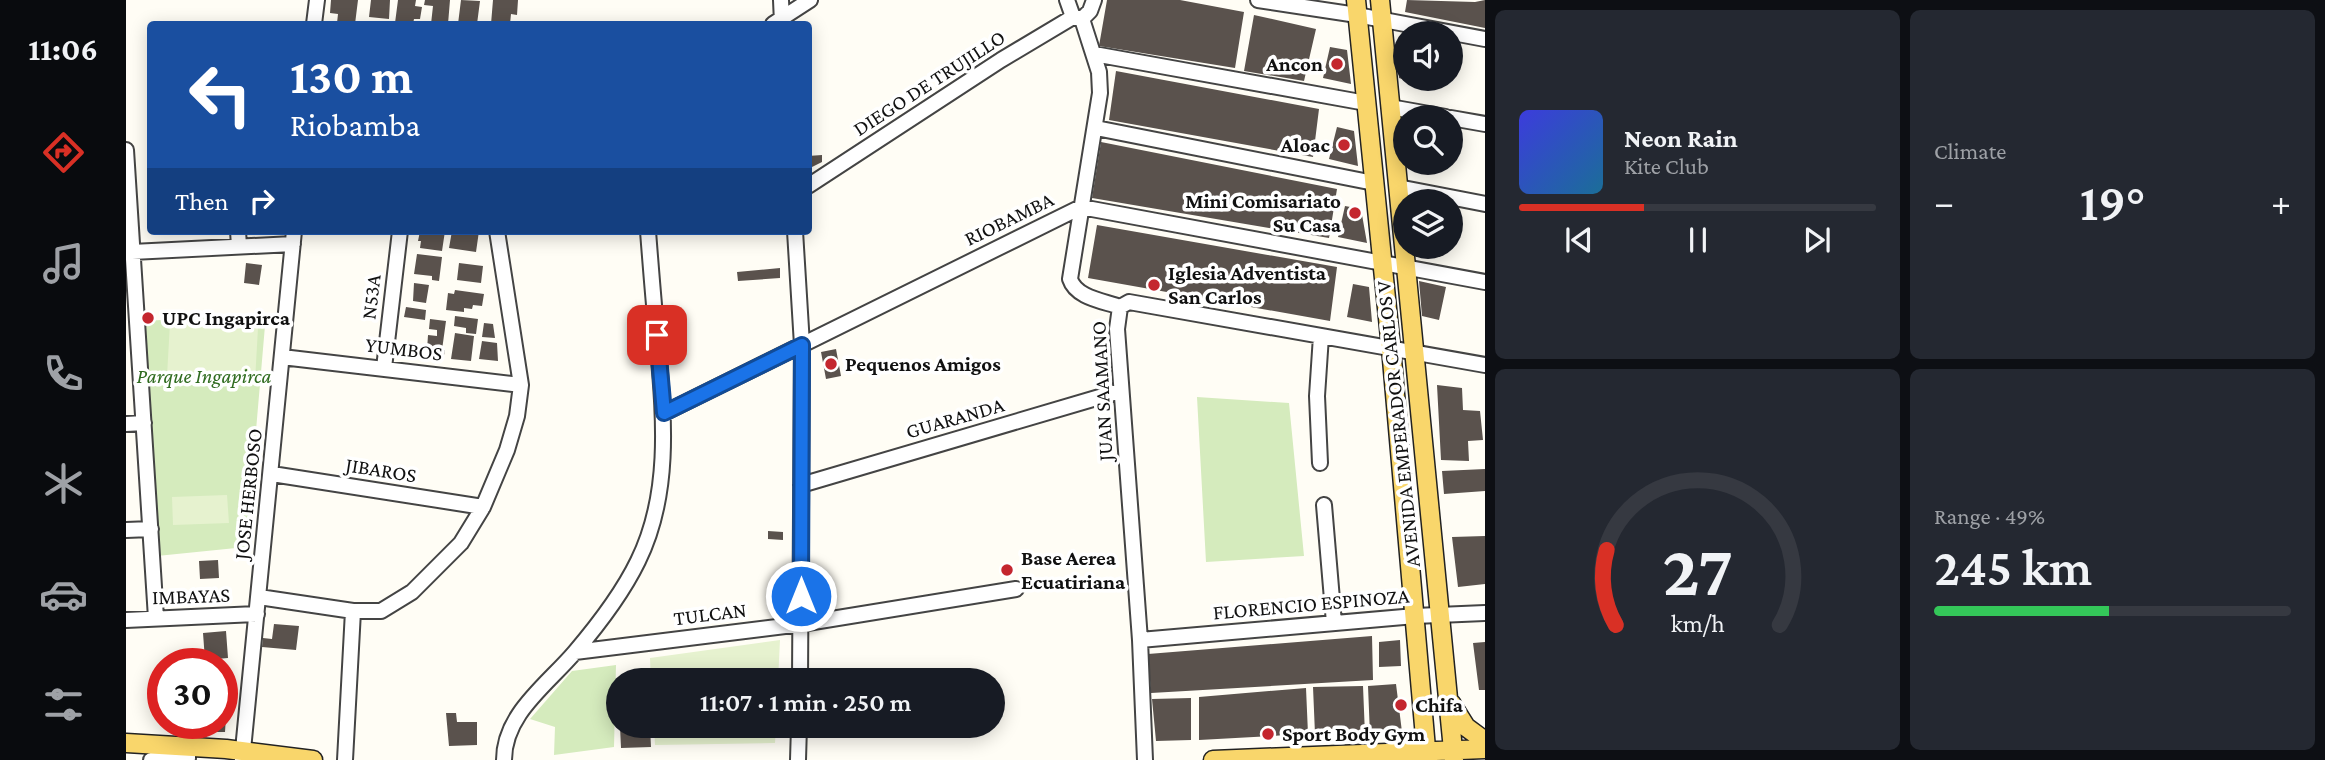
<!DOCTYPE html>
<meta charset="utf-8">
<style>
:root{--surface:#171b24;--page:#242831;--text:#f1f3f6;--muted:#9ea1a6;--line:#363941;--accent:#d93025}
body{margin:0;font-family:"Crimson Pro",serif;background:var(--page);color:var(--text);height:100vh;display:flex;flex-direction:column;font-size:26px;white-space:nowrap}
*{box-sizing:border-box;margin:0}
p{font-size:23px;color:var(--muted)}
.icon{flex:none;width:38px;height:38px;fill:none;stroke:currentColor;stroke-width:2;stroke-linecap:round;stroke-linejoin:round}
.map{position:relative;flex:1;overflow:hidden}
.sheet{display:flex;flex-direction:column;gap:10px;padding:10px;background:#0d0f14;width:840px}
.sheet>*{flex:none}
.top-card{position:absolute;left:21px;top:21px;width:665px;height:214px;border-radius:7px;box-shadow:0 4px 18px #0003;background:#1a4fa0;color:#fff;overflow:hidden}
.buttons{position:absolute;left:1267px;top:21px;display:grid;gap:14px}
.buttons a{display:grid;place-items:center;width:70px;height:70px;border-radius:50%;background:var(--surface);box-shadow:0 4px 18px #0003;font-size:35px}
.speed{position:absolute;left:21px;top:648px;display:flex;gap:14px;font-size:35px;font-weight:700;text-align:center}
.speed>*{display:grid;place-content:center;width:91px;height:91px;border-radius:50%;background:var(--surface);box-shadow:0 4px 18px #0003;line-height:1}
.speed .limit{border:10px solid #d22;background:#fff;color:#111}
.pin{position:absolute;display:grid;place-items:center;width:60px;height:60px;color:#fff;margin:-30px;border-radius:14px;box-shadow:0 4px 10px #0006}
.me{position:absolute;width:77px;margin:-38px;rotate:0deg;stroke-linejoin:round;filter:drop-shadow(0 0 5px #0008)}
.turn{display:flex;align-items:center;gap:24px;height:147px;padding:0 28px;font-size:32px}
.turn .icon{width:91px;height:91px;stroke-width:2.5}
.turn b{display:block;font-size:49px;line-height:60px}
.then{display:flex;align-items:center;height:66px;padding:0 28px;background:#0003;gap:14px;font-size:26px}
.big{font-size:52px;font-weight:600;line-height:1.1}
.sheet .card{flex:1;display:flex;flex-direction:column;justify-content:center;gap:10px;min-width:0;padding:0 24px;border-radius:10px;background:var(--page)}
.sheet .dial{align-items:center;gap:0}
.dial svg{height:182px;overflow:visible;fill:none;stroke:var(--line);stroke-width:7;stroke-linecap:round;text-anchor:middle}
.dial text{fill:var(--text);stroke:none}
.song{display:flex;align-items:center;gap:21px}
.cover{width:84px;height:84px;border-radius:10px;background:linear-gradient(135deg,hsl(240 70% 55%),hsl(200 70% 35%))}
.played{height:7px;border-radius:4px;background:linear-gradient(90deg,var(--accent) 35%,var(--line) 35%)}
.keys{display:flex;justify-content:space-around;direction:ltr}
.heat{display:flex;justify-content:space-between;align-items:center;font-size:38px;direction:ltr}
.charge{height:10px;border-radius:5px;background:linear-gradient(90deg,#34c759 49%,var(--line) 0)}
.sheet .tiles{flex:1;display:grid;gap:10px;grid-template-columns:repeat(2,1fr)}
.trip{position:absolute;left:480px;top:668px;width:399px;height:70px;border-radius:35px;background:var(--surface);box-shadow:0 4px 18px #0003;font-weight:600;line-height:70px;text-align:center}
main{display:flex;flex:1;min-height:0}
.menu{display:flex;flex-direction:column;width:126px;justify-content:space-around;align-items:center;background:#090b0e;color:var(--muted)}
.menu .icon{width:49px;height:49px}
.menu .on{color:var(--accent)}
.menu b{font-size:32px;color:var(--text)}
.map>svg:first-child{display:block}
.green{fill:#d5ebbd}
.pitch{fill:#e6f2cf}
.building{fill:#5a524d}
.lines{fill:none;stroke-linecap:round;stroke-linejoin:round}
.minor-casing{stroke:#444;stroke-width:18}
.major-casing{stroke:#222;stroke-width:21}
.minor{stroke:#fff;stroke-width:14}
.major{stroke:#f9d66b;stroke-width:18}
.route-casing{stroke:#114b97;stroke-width:18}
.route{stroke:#1a73e8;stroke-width:12}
.poi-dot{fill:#c4262e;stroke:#fff;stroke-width:2.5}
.labels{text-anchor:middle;stroke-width:7;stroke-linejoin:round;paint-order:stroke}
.poi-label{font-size:21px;font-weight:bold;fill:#111;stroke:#fff;text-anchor:start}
.street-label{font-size:21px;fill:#111;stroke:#fff}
.park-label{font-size:21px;font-style:italic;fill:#2f6b1f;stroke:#fff}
</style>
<main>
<nav class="menu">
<b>11:06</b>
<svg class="icon on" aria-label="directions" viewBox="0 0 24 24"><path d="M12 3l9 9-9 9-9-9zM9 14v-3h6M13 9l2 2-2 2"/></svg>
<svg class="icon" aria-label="music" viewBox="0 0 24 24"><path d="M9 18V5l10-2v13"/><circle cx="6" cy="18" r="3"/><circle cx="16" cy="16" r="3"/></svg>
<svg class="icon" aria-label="phone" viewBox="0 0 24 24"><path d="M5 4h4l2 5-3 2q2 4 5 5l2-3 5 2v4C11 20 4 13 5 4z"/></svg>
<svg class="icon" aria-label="climate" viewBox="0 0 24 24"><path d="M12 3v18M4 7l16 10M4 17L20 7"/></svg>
<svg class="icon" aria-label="car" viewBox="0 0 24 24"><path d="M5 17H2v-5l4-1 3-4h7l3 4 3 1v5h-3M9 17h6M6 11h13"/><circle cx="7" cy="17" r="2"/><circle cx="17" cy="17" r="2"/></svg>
<svg class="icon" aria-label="filters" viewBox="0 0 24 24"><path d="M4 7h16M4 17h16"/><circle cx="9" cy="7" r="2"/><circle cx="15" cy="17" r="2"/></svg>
</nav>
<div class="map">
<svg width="1359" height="760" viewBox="0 0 1359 760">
<rect width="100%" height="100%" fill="#fffdf5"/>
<path class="green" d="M140,314l-20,233 -89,9 -13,-235z
M1071,397l92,6 15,153 -98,6z
M490,665l-2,82 -60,8 1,-28 -25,-8 42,-48z"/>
<path class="pitch" d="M44,323l88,5 -3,53 -88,-5z
M101,495l2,28 -56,2 -1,-28z
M654,640l-2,41h-127l-1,-23z
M528,726h122l-1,17 -120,2z"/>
<path class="building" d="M205,0h27l-3,24 -18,-1 1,-9 -8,-1z
M245,0h19l-1,19 -20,-2z
M272,0h18l-1,6 7,1 -2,12h-6l-1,5 -18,-1z
M299,0h25l-2,24h-17l2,-18 -9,-1z
M335,0l19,1 -3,23h-19z
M367,0h25l-1,15 -6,-1 -1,10h-19z
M981,0h73l64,12 -9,56 -136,-22z
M1281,0l68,2 10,-2v28l-80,-16z
M1128,15l62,14 -12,52 -60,-10z
M1270,44l9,3v33l-6,-2z
M1204,47l17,3 4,34 -28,-6z
M990,71l203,38 -6,48 -204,-37z
M1211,127l17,4 4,35 -29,-7z
M975,142l236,47 -8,49 -237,-40z
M696,155v7l-14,7v-13z
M1219,206l16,3 6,34 -29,-6z
M971,225l240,42 -7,54 -242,-43z
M294,231h25l-3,20 -22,-3 1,-7h-3z
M326,231h27l-3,21 -27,-4z
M291,254l25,3 -3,24 -7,-1v-4l-18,-2z
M120,263l16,2 -3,20 -15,-2z
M333,263l24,3 -2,17 -24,-3z
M654,268v10l-42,3 -1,-9z
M1293,281l27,6 -7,33 -17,-4z
M288,283l15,2 -3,18 -13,-2z
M1227,284l16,3 3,35 -25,-5z
M329,290l29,4 -2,12 -9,-1 -1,4 -8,-1v4l-18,-2 2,-17 6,1z
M280,307l20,3 -1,10 -21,-3z
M329,316l23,3 -2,15 -10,-1v-5l-12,-2z
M304,319l16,2 -4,29h3l-1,5 -17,-5 1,-15 9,1v-6l-8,-1z
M358,323l9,1 2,14 -13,-1z
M329,333l19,3 -3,25 -20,-2z
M356,341l15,2 1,18 -19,-2z
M710,349l5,27 -15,3 -5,-27z
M1311,385l25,3 1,22 17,1 3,29 -15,1 1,20 -28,-1z
M1359,469v22l-41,3 -2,-23z
M642,531l15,1v8l-15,-1z
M1359,536v48l-27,3 -6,-50z
M92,560l1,18 -19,1 -1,-18z
M148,624l25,2 -3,24 -34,-3 1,-9 9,1z
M100,631l2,27 -23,2 -2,-27z
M1246,636l1,44 -222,13 -3,-39z
M1274,640l1,26 -22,1v-25z
M1359,642v48h-6l-6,-47z
M1270,684l6,48 -32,3 -2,-49z
M1237,686l2,49 -50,-1 -2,-47z
M1180,688l2,46 -109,6v-43z
M1065,698v42l-35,1 -4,-42z
M320,713h10l1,9h20v23l-28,1z
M96,716h4l-1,16h-10v-9h7z
M494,726h30l1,21 -30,1z"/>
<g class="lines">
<defs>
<path id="minor" d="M655,0l1,23
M941,0l6,17
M1132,0l99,15 128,24
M949,17l7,2 8,-8 4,-11
M956,19l17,53 1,21 -30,186c6,19 34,22 50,28
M188,24l3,-24
M647,24l37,-24
M968,54l272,49
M1264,107l56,10
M1325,118l34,6
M970,128l278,55
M0,150l30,468
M682,186l193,-126 72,-43
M1272,187l87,17
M112,231l1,15
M669,231l7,114 -2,336
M6,252l161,-8
M994,307l-3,22 23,311 5,120
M994,307l9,-5 356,63
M156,357l239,28
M258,368l16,-137
M538,413l417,-206 404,75
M0,424l18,-1
M1194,463l-3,-67 4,-60
M146,474l211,33
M675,485l319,-94
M1198,505l10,118
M0,530l25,-1
M133,597l94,14h28l31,-19 49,-49 22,-36 24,-57 10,-34 4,-31 -24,-154
M0,620l131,-6
M1014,640l275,-24 70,-3
M449,652l226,-28 215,-35
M25,760l37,-2v-11
M116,760l52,-529
M219,760l8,-149
M378,760c0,-46 43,-75 71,-108 23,-27 47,-58 63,-91 33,-67 26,-142 20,-214 -4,-38 -7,-77 -10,-116
M672,760l1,-34"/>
<path id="major" d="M1230,0l35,348 36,412
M1254,0l74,760
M1325,703l15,24 19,14
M0,743l100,6 87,11
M1087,760l272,-11"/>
</defs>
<use href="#minor" class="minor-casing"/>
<use href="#major" class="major-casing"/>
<use href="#minor" class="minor"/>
<use href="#major" class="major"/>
</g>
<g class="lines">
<defs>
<path id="route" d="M531,335l7,78 138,-68 -1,251"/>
</defs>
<use href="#route" class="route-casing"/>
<use href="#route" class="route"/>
</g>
<g class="poi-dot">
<circle cx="1211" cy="64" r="7"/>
<circle cx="1218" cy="145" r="7"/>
<circle cx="1229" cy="213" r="7"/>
<circle cx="1028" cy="285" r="7"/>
<circle cx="22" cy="318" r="7"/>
<circle cx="705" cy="364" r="7"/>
<circle cx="881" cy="570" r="7"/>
<circle cx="1275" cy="705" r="7"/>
<circle cx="1142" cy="734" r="7"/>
</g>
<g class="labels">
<g class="poi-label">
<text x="1197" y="71" text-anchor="end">Ancon</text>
<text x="1204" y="152" text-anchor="end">Aloac</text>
<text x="1215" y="208" text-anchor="end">Mini Comisariato<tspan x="1215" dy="24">Su Casa</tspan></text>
<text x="1042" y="280">Iglesia Adventista<tspan x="1042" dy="24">San Carlos</tspan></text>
<text x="36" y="325">UPC Ingapirca</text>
<text x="719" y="371">Pequenos Amigos</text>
<text x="895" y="565">Base Aerea<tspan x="895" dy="24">Ecuatiriana</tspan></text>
<text x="1289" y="712">Chifa</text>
<text x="1156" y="741">Sport Body Gym</text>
</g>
<g class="street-label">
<text transform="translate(803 83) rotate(-33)" y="7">DIEGO DE TRUJILLO</text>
<text transform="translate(883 219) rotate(-26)" y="7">RIOBAMBA</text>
<text transform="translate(245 297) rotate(-83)" y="7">N53A</text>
<text transform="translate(278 349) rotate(7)" y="7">YUMBOS</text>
<text transform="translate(976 391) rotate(-93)" y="7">JUAN SAAMANO</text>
<text transform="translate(829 418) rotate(-16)" y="7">GUARANDA</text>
<text transform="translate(1272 424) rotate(-96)" y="7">AVENIDA EMPERADOR CARLOS V</text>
<text transform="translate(255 470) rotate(9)" y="7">JIBAROS</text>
<text transform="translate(122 494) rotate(-84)" y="7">JOSE HERBOSO</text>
<text transform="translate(65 596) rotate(-2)" y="7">IMBAYAS</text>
<text transform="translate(1185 604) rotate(-5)" y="7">FLORENCIO ESPINOZA</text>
<text transform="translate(584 614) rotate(-7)" y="7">TULCAN</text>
</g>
<g class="park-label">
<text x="78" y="383">Parque Ingapirca</text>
</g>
</g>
</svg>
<div class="buttons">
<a><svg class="icon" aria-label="sound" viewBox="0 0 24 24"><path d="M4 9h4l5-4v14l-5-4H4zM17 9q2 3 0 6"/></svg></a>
<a><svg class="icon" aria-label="search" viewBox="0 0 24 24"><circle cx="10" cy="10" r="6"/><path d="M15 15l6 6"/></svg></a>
<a><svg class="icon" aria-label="layers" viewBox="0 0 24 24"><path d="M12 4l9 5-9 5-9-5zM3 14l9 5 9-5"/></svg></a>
</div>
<div class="speed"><div class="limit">30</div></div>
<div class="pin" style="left:531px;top:335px;background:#d93025"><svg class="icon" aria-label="arrive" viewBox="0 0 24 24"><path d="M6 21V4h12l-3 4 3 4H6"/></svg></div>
<svg class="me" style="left:675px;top:596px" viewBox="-20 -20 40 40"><circle r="17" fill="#1a73e8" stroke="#fff" stroke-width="3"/><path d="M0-11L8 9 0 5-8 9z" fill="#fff"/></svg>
<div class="trip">11:07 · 1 min · 250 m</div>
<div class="top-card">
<div class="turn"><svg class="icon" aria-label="left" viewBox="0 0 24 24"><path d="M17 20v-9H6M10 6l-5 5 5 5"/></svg><div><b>130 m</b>Riobamba</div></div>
<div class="then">Then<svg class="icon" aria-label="right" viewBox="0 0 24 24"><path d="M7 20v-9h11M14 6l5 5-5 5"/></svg></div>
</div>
</div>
<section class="sheet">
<div class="tiles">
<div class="card">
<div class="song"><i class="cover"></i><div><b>Neon Rain</b><p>Kite Club</p></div></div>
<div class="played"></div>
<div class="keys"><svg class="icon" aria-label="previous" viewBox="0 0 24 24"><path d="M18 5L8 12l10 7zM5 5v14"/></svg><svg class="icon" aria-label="pause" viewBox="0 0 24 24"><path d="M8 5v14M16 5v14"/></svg><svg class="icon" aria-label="next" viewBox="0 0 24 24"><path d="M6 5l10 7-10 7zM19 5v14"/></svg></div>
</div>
<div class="card"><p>Climate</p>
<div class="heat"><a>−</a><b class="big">19°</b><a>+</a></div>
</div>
<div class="card dial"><svg viewBox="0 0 100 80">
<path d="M14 69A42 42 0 1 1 86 69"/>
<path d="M14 69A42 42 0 0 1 10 36" stroke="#d93025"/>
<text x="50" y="56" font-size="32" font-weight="700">27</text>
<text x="50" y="72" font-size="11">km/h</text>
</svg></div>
<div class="card"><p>Range · 49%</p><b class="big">245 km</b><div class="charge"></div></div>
</div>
</section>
</main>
